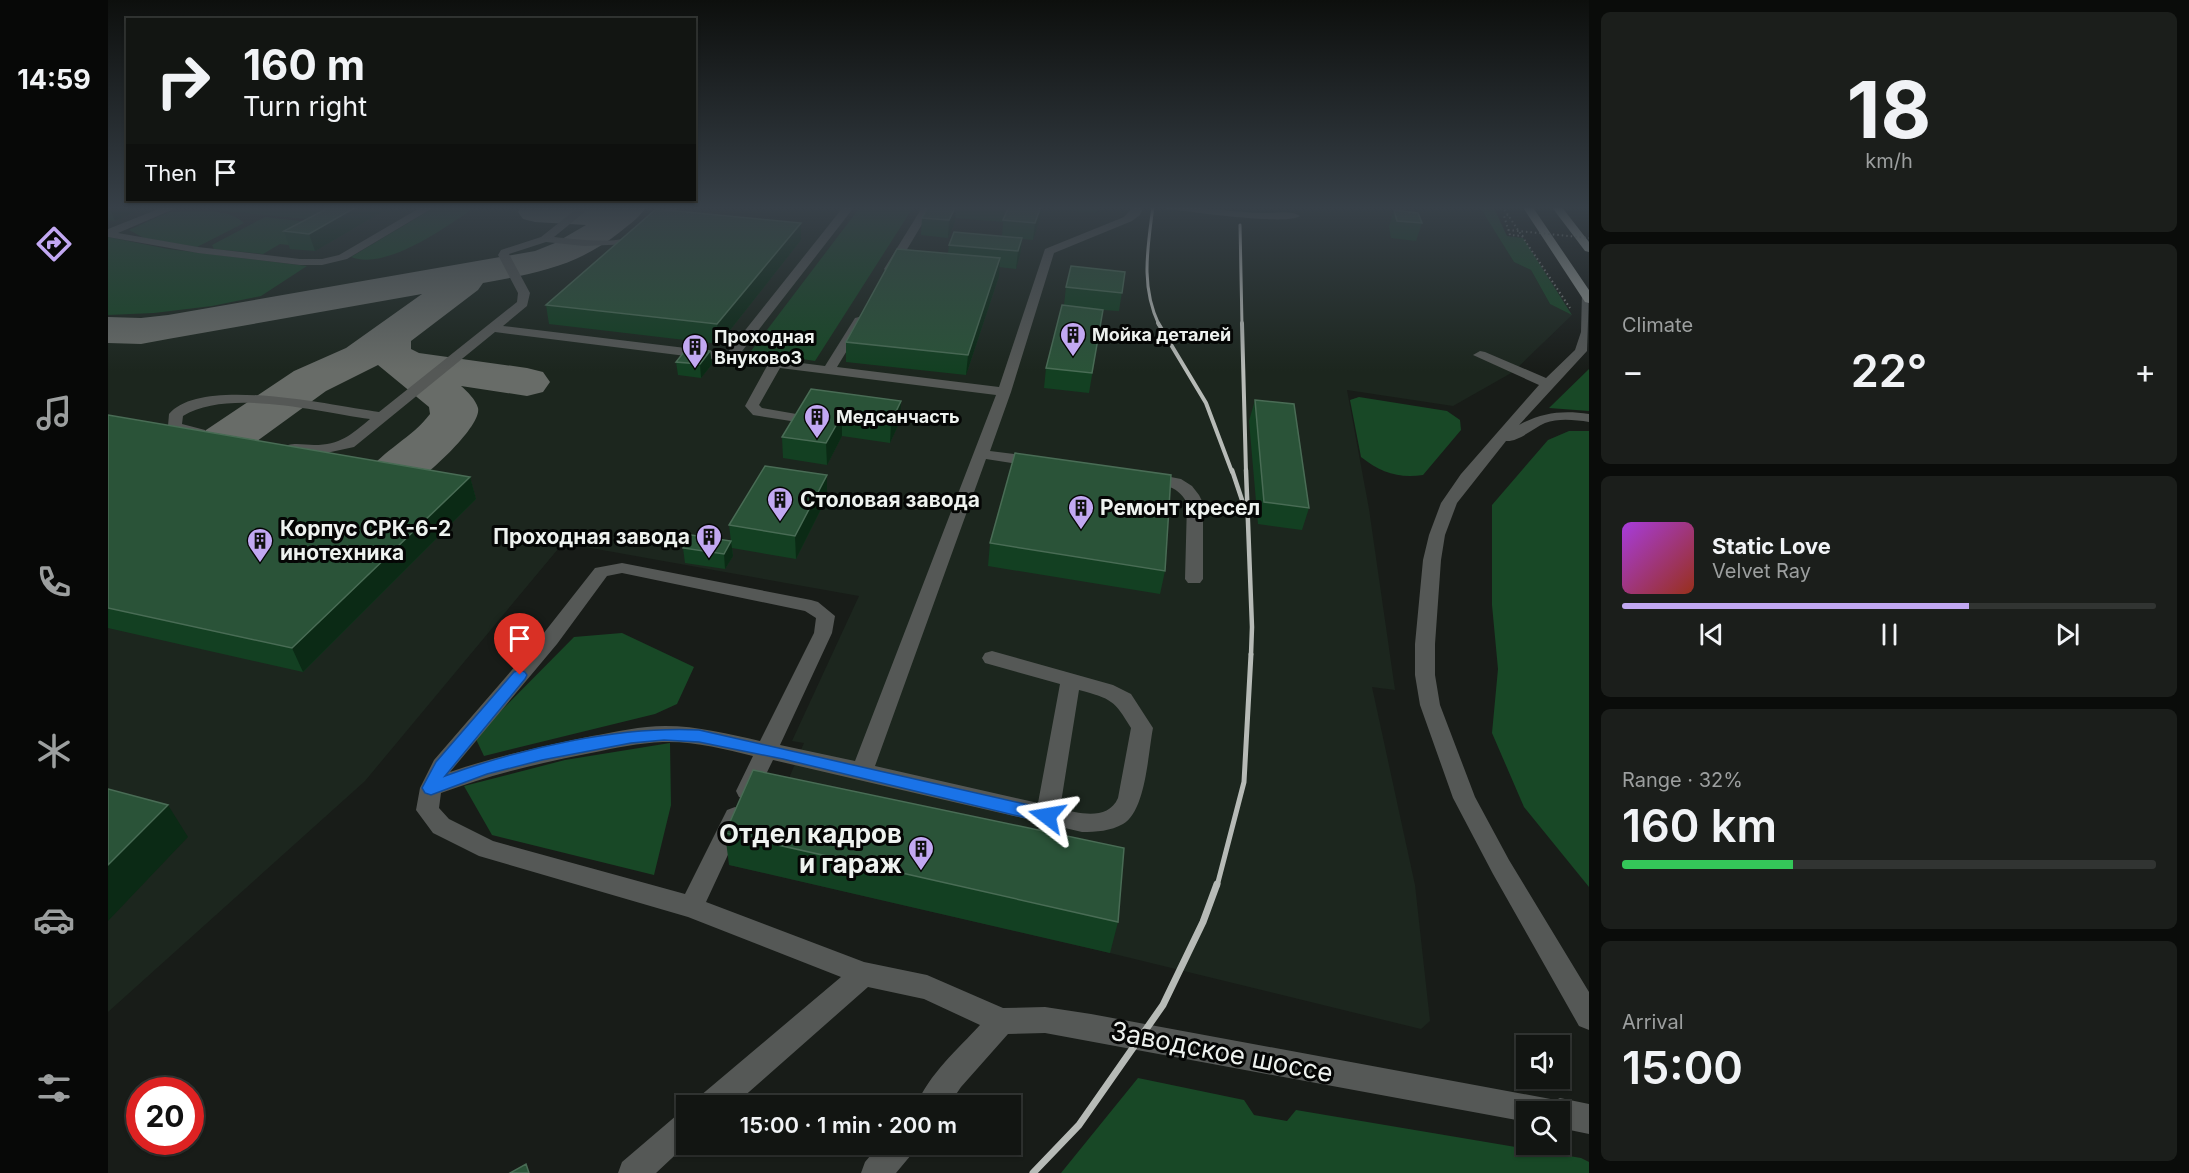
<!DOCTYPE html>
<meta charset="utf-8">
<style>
:root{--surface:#121512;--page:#1b1e1b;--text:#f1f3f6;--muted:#9c9f9f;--line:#313432;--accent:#c2a8f2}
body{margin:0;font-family:Inter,sans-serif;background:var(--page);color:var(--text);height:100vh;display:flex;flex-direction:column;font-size:22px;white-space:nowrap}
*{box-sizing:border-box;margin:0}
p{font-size:20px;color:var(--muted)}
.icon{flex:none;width:33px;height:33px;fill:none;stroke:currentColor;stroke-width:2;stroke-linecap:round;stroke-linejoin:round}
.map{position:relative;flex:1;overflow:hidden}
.drawer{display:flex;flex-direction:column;gap:12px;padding:12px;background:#0a0c0a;width:600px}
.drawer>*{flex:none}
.hud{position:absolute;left:18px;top:18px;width:570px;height:183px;border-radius:0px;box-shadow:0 2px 4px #0004,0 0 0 2px var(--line);background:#121512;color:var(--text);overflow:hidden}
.buttons{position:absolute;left:1408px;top:1035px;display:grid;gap:12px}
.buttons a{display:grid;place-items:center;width:54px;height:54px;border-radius:0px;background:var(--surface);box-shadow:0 2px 4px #0004,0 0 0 2px var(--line);font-size:30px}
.speed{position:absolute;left:18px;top:1077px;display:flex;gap:12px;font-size:30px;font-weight:700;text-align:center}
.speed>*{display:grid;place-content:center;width:78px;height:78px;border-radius:50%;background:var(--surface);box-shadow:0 2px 4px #0004,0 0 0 2px var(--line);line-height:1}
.speed .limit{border:9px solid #d22;background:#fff;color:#111}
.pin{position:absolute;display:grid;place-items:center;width:51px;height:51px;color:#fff;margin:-62px -26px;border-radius:50% 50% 50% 0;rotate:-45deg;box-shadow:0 0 6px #0007}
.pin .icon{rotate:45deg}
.me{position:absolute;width:66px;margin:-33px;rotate:284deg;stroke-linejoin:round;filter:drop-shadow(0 0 4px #0008)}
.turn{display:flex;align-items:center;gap:21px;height:126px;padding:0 18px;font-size:27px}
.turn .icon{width:78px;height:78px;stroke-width:2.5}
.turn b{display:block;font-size:42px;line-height:51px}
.then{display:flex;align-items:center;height:57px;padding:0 18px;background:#0003;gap:12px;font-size:22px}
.big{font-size:45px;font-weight:600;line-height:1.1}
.drawer .card{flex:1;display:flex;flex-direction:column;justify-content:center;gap:9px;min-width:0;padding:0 21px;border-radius:9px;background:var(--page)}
.drawer .dial{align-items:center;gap:0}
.dial b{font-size:78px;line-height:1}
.song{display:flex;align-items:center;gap:18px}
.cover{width:72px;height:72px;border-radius:9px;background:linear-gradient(135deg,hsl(280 70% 55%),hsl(10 70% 35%))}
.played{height:6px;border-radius:3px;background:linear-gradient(90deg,var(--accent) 65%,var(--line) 65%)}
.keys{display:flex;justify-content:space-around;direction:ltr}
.heat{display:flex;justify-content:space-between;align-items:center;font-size:33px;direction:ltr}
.charge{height:9px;border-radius:4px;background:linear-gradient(90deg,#34c759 32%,var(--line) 0)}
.trip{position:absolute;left:568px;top:1095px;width:345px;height:60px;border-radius:0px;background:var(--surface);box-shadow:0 2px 4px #0004,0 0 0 2px var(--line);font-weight:600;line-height:60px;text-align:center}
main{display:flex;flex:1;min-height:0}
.dock{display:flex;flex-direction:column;width:108px;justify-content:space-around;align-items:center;background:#070807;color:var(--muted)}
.dock .icon{width:42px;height:42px}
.dock .selected{color:var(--accent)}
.dock b{font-size:27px;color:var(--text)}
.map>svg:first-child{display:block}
.built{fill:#1c261e}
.green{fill:#184826}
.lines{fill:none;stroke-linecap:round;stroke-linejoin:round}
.taxiway{fill:#686c68;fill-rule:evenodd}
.path{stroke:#7f8380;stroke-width:2;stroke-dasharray:1.5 3;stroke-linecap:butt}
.minor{fill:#555856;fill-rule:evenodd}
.major{fill:#919591;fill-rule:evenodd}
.rail-far4{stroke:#b7bbb7;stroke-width:3}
.rail-far3{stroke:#b7bbb7;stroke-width:4}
.rail-far2{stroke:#b7bbb7;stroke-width:4.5}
.rail-far1{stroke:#b7bbb7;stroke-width:5}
.rail{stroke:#b7bbb7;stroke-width:7}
.path-bridge{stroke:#7f8380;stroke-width:2;stroke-dasharray:1.5 3;stroke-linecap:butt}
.wall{fill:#134022}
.shaded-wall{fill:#0b2a15}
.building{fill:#2a5338;stroke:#496c55;stroke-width:1.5}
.route{fill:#1a73e8;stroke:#114b97;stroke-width:1.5}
.labels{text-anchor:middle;stroke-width:6;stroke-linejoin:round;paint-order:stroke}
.far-poi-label{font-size:18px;font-weight:bold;fill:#eef2ef;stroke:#050605;text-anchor:start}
.poi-label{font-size:21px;font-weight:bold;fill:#eef2ef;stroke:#050605;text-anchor:start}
.near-poi-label{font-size:26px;font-weight:bold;fill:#eef2ef;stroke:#050605;text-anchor:end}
.near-street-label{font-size:26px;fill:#eef2ef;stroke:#050605}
</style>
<main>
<nav class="dock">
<b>14:59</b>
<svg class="icon selected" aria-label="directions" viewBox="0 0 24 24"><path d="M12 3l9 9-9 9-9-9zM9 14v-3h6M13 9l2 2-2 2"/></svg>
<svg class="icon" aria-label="music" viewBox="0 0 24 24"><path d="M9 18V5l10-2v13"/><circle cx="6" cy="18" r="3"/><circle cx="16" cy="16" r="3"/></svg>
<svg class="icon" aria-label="phone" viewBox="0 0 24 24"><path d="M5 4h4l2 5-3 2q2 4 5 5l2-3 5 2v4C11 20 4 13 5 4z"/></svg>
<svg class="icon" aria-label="climate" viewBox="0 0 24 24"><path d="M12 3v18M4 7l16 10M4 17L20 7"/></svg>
<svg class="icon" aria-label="car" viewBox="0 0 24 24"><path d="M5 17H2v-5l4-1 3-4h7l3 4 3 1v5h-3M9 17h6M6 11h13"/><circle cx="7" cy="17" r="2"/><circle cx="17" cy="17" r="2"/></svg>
<svg class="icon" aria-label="filters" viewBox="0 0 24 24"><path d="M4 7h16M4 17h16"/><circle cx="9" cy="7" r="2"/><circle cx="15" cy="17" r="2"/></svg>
</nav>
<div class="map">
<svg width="1481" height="1173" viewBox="0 0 1481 1173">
<rect width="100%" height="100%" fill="#181c18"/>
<path class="built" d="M0,206h1371l35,56 17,8 19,34 22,11 -59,57 -60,34 -106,-16 22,119 26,181 -23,-3 43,198 15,136 -9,8 -311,-76 -381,-88 27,-63 21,4 27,-63 -12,-2 67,-145 -296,-53 -198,238 -257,231z"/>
<path class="green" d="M329,206h40c-30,20 -90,65 -126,51z
M753,206h53l-99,155 -64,-10z
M1371,206h19l-4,2 13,28 16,2 49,77 -22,-11 -19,-34 -17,-8z
M61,212c23,0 58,-6 75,11l-47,24 -53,-9 -15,-8z
M157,217l62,7 -38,21 -9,-1 -17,10 -49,-5 -2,-4z
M0,237l60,12 139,17 -46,30 -49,10 -58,7 -46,2z
M1481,369v42l-40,-3z
M1251,397l88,14 13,9 1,10 -38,45c-24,4 -43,-3 -62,-18l-11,-57z
M1461,431h20v456l-65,-80 -32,-74 6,-64 -6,-64v-100l56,-65z
M514,633l72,34 -17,37 -22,10 -171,42 -9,-19 99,-100z
M562,743l1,62 -17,70 -162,-40 -28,-49 101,-26z
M1030,1078l106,22 10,15 33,6 9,-11 285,48 8,4v11h-528z"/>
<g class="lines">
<path class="taxiway" d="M414,206h125c-7,11 -17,18 -27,26 -44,35 -84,41 -137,51l-5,7 -67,51v8l8,4 108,15 16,4 7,10 -7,10 -16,4 -66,-10c6,5 15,14 17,22 4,18 -52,69 -68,77 -12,6 -24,3 -36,0l-8,-11c17,-24 46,-36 64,-60l-1,-7 -51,-42 -52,26 -84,61 -18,4 -18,-4 -7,-11 7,-11 88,-59 52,-23 76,-54 -254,45 -27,5 -33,-1v-26l33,1 27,-3 367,-64 20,-8 31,-18 -51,-3 -12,-3 -5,-7z"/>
<path class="path" d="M1394,206l68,102
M1400,215l-4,1 6,19 14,1"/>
<path class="minor" d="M58,206h15l-63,27 80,14 102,12h22l17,-4 84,-49h13l-89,53 -25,6h-22l-102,-12 -90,-16v-8z
M472,206h12l-38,31c18,2 60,7 75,0 19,-8 29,-31 51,-31l-38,33 -10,5 -48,2 -38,-4 -37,12 21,39 -3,13 -24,20 224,27 117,-147h11l-116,149 86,11 30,-48 4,-1 6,4 -28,46 162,20 46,-138 79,-32 10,-11h10l-4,9 -8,6 -78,32 -43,139 -21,59 48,6 8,5 -8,5 -52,-8 -111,307 163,37 22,-119 -75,-21 -3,-5 3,-5 7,-2 121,34 18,9 22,34c-5,25 -7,83 -30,96 -12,7 -27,8 -41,8l-309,-72 -18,37 -8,3 -8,-3 -3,-6 17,-35c-29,-7 -59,-15 -90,-14 -24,1 -48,6 -72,11 -52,10 -101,22 -150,40l-2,15 10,11 44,22 192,53 42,-84 8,-3 8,3 3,6 -40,86 158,60 63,13 76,33 42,-1 46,7 465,86 4,-2 29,6v30l-29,-6v-16h-33v10l-482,-89 -37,1 -47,53 -13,19h-32c13,-32 42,-57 64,-81l-56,-26 -56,-12 -135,119h-37l4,-10 141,-119 -153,-60 -209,-61 -46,-23 -17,-23 4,-22 14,-28 109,-126 52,-66 27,-5 189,37 7,2 17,14 -3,17 -52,112 75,16 141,-366 -216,-27 -21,37 3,3 40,7 2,3 -7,4 -44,-7 -8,-9 22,-40 -272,-34 -141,115 -37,8 -28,-1 -8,-5c8,-8 23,-4 33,-4 26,0 37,-10 56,-26 -52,-7 -141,-31 -187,-3l-1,8 23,6 2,3 -2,3c-12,3 -29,-1 -37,-10l1,-12c32,-39 164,-8 210,-2l138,-110 1,-9 -20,-38 3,-5 40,-13zM514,573l183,38 11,7 -2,15 -54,108c-31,-7 -62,-15 -95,-15 -24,0 -49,6 -73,10 -48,10 -96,20 -142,36l107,-128 50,-68zM971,690c33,9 35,10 52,38l-13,70c-10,23 -39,15 -58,11z
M815,206h10l-39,65h-8l-2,-2z
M1053,206c35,0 68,6 103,7 11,0 28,-3 36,3 -13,10 -112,-5 -134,-7z
M1474,292h7l-2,59 -68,74c23,-13 45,-15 70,-11v8c-14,-2 -30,-4 -44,1 -12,5 -26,19 -39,18l-49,62 -12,32 -4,25 -6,84v31l5,30 35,92 34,63 80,132v38l-10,-4 -86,-152 -40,-76 -33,-93 -5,-30v-31l8,-84 6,-25 12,-32 20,-29 78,-89 -66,-30 7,-4 5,1 61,26 29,-28 6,-18z
M1037,472l36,7 11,7 7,9 4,8v76l-3,4h-12l-3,-4 2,-76c-10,-20 -28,-18 -48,-23l-2,-3z
M579,1110v34l-31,29h-38l4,-11 55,-47z
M772,1144h35l-4,11 -15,18h-35l4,-11z"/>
<path class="major" d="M1414,206h10l57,84v13l-4,-1z
M1443,206h10l28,36v10l-4,-1z"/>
<path class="rail-far4" d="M1045,206c-5,41 -13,79 6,119
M1132,225l2,100"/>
<path class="rail-far3" d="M1050,323l48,80 26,69
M1134,323l4,149"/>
<path class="rail-far2" d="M1124,470l11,33
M1138,470l6,157 -1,28"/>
<path class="rail-far1" d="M1109,886l27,-104 7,-128"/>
<path class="rail" d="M925,1173l46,-48 84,-120 40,-83 14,-38"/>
<path class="path-bridge" d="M1400,230l81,8"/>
</g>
<path class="wall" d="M0,206h26l2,5 -21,10 -7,-1z
M103,206h181l-77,45 -25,-2 -6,-18 23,-12 -94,-9z
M820,206h170l-1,7 -56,-5 -1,11 -7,21 -11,-1 -2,16 -4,14 -17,-2v9l-33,99 -120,-13v-20l102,-89 1,-8 53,-9 1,-14 -48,-4v4l-7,16 -27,-3 1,-17z
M1286,210l28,13 -6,18 -25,-3 -2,-11z
M693,240l-82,104 -170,-20 -3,-19z
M1017,272l-6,39 -16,-1 -14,83 -45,-5 2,-20 18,-63 2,-18z
M602,351l2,13 -11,14 -23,-3 -2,-13z
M703,389l89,32 -10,22 -48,-7 -15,29 -44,-7 -1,-21z
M1147,400l54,108 -7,22 -44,-6 -9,-103z
M0,415l362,62 6,22 -173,173 -195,-44z
M719,475v22l-31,62 -64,-11 1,8 -8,13 -40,-6 -2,-15 48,-7 -2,-16z
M882,543l175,28 -5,23 -172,-28z
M617,833l393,89 -8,31 -381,-88z"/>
<path class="shaded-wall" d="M1,206h25l2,5 -21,10z
M250,206h34l-77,45 -6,-17z
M848,206l-1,16 -7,16 1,-18z
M933,206h1l-2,13 -7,21 2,-17z
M693,223v17l-82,104 -2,-20z
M914,238l-2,17 -4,14 2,-18z
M892,258l-1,18 -33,99 2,-20z
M602,351l2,13 -11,14 -1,-14z
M793,401l-1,20 -10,22 1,-21z
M734,415v21l-15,29 -1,-22z
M719,475v22l-31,62 -1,-23z
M362,477l6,22 -173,173 -11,-24z
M623,541l2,15 -8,13 -1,-15z
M60,805l20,32 -80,84v-56z"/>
<path class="building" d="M224,206h26l-49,28 -25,-3z
M820,206h28l-7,14 -27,-2z
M901,206h32l-6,17 -32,-3z
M548,209l145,14 -84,101 -171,-19z
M1286,210l24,3 4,10 -25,-2z
M846,232l68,6 -4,13 -69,-6z
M789,249l103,9 -32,97 -122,-13z
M963,266l54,6 -3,21 -56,-6z
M954,305l41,5 -11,63 -46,-5z
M579,348l23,3 -10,13 -24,-2z
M703,389l90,12 -10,21 -49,-7 -16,28 -44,-6z
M1147,400l39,4 15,104 -45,-6z
M0,415l362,62 -178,171 -184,-40z
M907,453l156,22 -6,96 -175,-28z
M657,466l62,9 -32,61 -66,-11z
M583,535l40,6 -7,13 -41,-6z
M645,770l371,78 -6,74 -393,-89z
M0,789l60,16 -60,60z
M418,1164l3,9h-19z"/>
<linearGradient id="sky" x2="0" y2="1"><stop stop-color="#0d0f0d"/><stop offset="0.56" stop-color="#374048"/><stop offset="1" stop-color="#374048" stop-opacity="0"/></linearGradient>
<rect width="1481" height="371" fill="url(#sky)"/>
<path class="route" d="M412,670l5,2 2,3 -2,4 -80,97c77,-28 173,-50 254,-46l348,79 7,2 2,5 -2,5 -7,2 -264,-64 -84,-17 -35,-2 -33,3 -89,17 -55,14 -56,21 -6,-2 -3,-5 14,-26 78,-90z"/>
<defs>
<symbol id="building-pin" viewBox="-11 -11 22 30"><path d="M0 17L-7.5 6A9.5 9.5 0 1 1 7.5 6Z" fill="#c2a8f2" stroke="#050605"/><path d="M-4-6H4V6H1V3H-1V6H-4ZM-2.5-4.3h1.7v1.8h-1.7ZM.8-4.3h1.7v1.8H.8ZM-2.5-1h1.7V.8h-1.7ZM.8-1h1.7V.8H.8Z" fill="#111"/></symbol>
</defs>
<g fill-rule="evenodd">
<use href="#building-pin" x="950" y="320" width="30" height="40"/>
<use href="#building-pin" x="572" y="332" width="30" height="40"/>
<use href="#building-pin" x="694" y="402" width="30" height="40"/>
<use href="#building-pin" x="657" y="485" width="30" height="40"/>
<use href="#building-pin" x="958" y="493" width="30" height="40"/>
<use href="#building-pin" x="586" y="522" width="30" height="40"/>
<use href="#building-pin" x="137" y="526" width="30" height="40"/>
<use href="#building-pin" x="798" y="834" width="30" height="40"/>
</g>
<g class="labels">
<g class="far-poi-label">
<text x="984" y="341">Мойка деталей</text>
<text x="606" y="343">Проходная<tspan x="606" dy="21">Внуково3</tspan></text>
<text x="728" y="423">Медсанчасть</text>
</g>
<g class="poi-label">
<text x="692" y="507">Столовая завода</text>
<text x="992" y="515">Ремонт кресел</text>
<text x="172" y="536">Корпус СРК-6-2<tspan x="172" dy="24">инотехника</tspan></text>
<text x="582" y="544" text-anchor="end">Проходная завода</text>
</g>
<g class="near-poi-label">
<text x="794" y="843">Отдел кадров<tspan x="794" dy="30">и гараж</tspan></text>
</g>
<g class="near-street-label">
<text transform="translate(1114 1052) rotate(11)" y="9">Заводское шоссе</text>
</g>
</g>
</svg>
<div class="buttons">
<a><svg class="icon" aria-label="sound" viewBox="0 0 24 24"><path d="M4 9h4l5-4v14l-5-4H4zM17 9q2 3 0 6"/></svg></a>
<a><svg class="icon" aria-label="search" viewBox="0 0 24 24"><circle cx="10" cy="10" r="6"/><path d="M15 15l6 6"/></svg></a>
</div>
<div class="speed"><div class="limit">20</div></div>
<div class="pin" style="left:412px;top:675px;background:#d93025"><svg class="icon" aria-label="arrive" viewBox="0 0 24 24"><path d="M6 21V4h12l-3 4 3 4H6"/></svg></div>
<svg class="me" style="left:939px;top:816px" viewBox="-20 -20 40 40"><path d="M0-17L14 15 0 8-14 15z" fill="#1a73e8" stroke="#fff" stroke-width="4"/></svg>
<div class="trip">15:00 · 1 min · 200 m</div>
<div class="hud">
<div class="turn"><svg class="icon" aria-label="right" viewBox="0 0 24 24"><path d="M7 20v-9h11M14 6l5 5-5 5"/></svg><div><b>160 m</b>Turn right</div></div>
<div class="then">Then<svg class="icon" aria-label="arrive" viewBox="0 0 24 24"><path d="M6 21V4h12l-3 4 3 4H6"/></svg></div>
</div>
</div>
<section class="drawer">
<div class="card dial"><b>18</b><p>km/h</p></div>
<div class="card"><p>Climate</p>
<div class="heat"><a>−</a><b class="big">22°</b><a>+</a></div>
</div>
<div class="card">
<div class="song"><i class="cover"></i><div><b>Static Love</b><p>Velvet Ray</p></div></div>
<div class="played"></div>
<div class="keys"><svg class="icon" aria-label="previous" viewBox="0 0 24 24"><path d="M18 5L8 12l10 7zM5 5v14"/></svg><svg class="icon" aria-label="pause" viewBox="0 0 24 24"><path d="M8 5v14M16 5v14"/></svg><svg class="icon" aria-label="next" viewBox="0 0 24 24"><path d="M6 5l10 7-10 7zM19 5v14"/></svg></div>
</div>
<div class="card"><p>Range · 32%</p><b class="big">160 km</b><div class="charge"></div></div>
<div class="card"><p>Arrival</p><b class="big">15:00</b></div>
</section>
</main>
